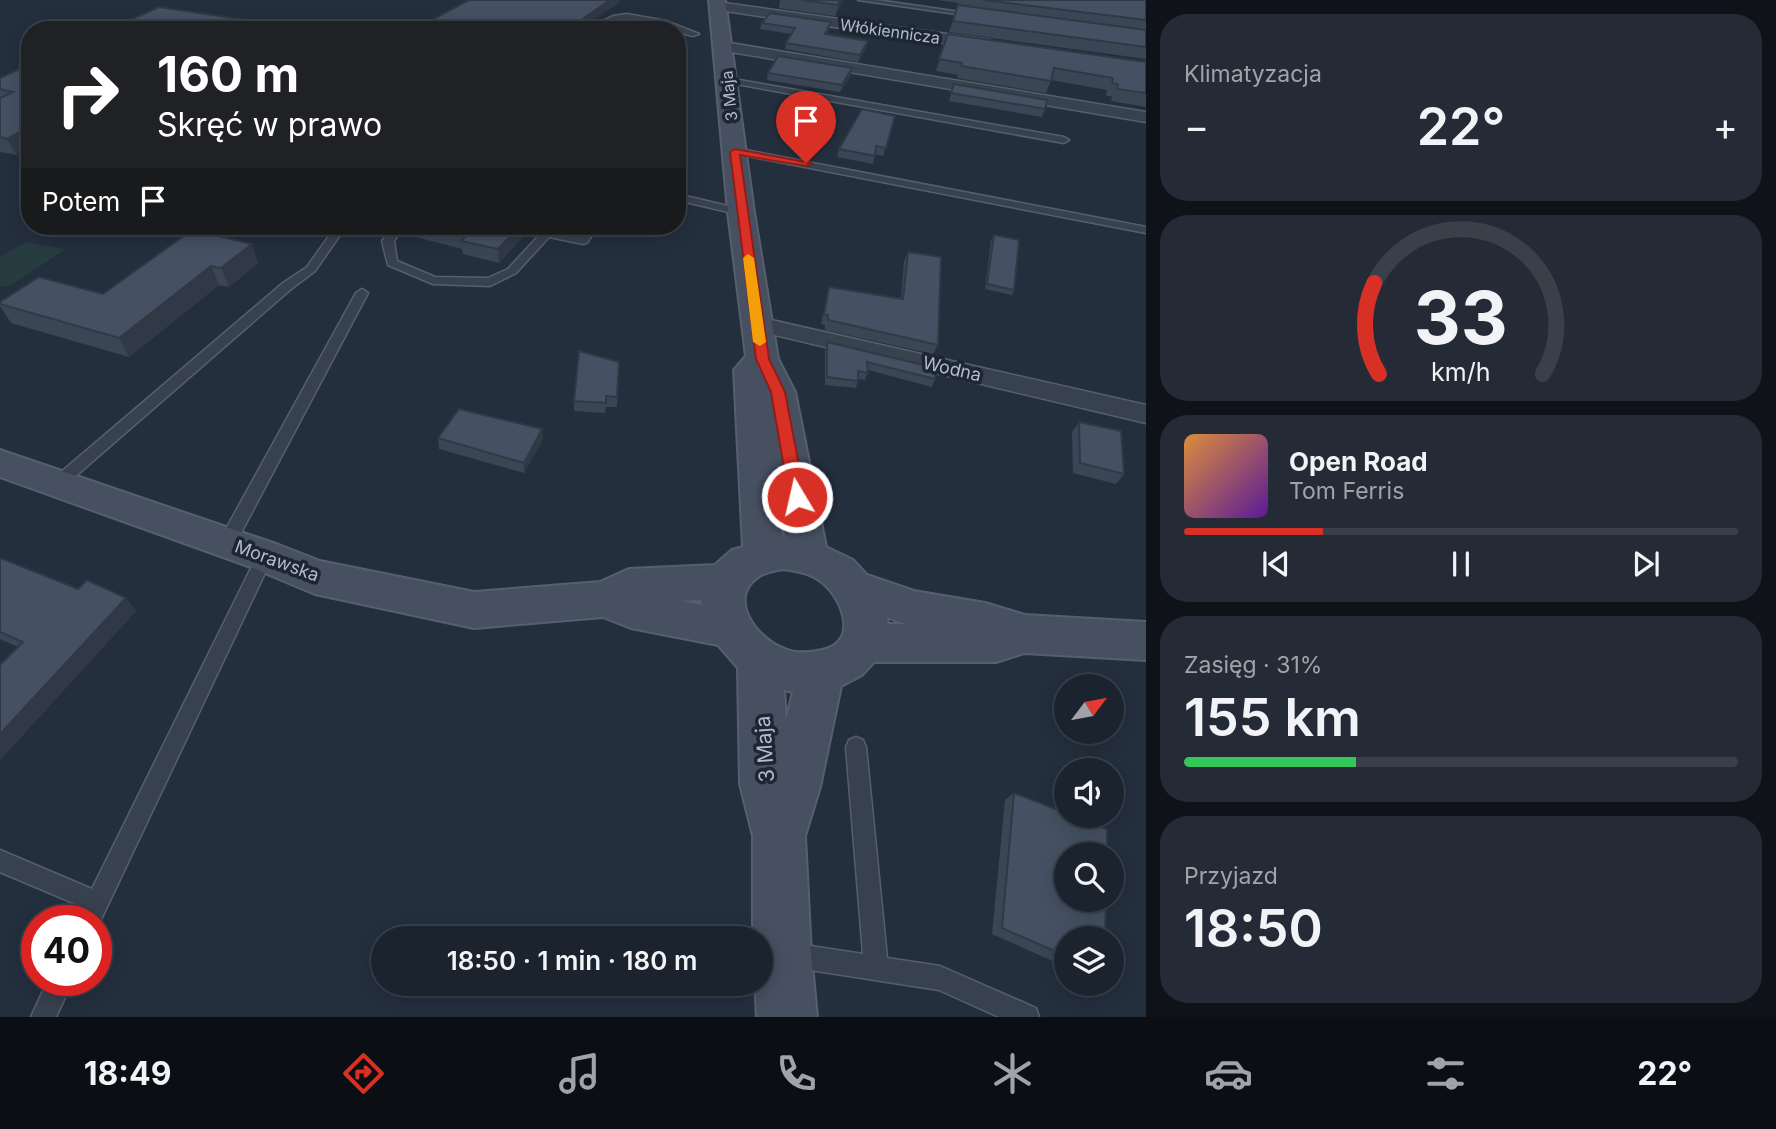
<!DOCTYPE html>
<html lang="pl">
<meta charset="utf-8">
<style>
:root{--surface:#1b232e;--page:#242b36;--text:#f1f3f6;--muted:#a0a4aa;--line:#39404a;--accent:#d93025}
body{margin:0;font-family:Inter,sans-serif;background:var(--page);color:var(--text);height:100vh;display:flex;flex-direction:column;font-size:26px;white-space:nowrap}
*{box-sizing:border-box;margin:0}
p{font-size:23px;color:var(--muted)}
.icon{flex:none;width:38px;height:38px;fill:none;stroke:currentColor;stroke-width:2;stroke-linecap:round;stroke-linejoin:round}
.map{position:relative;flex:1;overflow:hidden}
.panel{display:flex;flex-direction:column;gap:14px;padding:14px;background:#0f1319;width:630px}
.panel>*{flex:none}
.hud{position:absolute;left:21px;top:21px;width:665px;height:214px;border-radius:28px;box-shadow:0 4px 18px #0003,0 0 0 2px var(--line);background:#202124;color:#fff;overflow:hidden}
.needle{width:46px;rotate:58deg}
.tools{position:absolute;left:1054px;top:674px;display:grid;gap:14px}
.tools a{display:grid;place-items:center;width:70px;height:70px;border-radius:50%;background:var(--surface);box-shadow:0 4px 18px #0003,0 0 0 2px var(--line);font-size:35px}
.speed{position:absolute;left:21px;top:905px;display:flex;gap:14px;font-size:35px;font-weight:700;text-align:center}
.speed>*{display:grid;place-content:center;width:91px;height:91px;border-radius:50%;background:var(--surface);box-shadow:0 4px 18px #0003,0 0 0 2px var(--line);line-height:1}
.speed .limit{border:10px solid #d22;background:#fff;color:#111}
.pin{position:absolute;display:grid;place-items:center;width:60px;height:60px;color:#fff;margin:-72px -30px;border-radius:50% 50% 50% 0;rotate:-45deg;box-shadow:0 0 7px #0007}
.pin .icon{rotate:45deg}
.me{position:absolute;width:77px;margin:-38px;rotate:351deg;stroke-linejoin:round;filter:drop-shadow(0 0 5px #0008)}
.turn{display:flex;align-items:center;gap:24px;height:147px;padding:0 21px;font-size:32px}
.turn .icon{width:91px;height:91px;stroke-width:2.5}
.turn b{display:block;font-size:49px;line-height:60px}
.then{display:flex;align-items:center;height:66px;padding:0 21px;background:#0003;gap:14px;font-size:26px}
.big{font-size:52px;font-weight:600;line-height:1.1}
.panel .card{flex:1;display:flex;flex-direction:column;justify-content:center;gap:10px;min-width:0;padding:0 24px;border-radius:28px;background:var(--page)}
.panel .dial{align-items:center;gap:0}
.dial svg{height:182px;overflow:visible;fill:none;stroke:var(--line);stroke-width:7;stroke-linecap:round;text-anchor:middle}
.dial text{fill:var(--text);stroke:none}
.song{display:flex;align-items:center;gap:21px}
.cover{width:84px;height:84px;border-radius:10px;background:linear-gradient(135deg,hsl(30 70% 55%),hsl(270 70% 35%))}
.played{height:7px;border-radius:4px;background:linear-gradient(90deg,var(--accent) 25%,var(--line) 25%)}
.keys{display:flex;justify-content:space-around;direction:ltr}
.heat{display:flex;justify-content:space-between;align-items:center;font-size:38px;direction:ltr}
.charge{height:10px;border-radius:5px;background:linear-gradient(90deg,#34c759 31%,var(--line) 0)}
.trip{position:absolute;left:371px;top:926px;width:402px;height:70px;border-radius:35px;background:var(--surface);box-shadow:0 4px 18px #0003,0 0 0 2px var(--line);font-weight:600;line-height:70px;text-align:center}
.menu{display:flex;height:112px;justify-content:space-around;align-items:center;background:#0b0e12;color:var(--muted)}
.menu .icon{width:49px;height:49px}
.menu .current{color:var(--accent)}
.menu b{font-size:32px;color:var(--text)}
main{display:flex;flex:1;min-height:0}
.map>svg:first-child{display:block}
.green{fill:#263c3f}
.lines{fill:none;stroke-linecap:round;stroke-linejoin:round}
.lane-casing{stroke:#565f6c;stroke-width:3}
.street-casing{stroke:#565f6c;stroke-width:3}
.secondary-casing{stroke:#565f6c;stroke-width:4}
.lane{fill:#38414e;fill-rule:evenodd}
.street{fill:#38414e;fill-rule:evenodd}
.secondary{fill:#465061;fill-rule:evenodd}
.wall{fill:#3b4654}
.shaded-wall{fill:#303945}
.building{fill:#455162;stroke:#303945;stroke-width:2}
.route{fill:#d93025;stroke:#8d1f18;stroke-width:2}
.slow{fill:#f59e0b}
.labels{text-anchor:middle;stroke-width:7;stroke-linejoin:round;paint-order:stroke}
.far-street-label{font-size:16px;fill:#b4bcc9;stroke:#1d2633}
.street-label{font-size:18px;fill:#b4bcc9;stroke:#1d2633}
.near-street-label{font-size:21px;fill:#b4bcc9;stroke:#1d2633}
</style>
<main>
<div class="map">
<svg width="1146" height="1017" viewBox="0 0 1146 1017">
<rect width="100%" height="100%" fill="#242f3e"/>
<path class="green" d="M26,242l40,7 -55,36 -11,2v-30z"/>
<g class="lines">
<defs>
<path id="lane" d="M858,0h19l104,15 -4,2z
M627,14l39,7 33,13 -7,2 -53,-17 -27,2 39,9 -40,-4 -8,-5 10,-5z
M728,78l336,59 5,3 -5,3 -339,-61z
M735,148l411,79v6l-414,-80v-4z
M677,194l68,16 1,2 -5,3 -64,-15z
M332,226l13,2 -30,43 -24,18 -228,198h-10l-3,-4 3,-4 230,-196 24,-16 27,-38z
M394,226h10l-10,15 3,20 38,16 53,1 20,-9 35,-38 37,6 8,-11h10l-11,17 -4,1 -34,-7 -33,36 -26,13 -57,-2 -45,-19 -6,-24z
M362,289l6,4 -135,255h-12l-2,-5 2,-5 135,-245z
M265,549l6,2 2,5 -176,372 -1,-8h-18l5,-13 -83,-35v-22l92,39 165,-333 2,-5z
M856,737l7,3 3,7 21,211 53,8 96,42 3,9h-40l-60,-27 -148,-23 -8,-4 -4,-8 4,-8 8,-4 72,11 -17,-207 3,-7z
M48,980h25l-17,37h-25z"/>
<path id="street" d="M717,2l273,38 8,5 -8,5 -278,-41 -2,-3z
M724,42l422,70v10l-427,-72 -3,-3 3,-3z
M758,317l388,88v18l-397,-94 -3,-5 3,-5z"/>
<path id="secondary" d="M709,0h16l29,212 24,147 17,33 31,155 27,13 14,15 47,16 71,12 40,12 121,7v38l-122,-7 -28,9h-122l-12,13 -21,11 -21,101 -15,49 6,118 6,63h-60l-2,-33h6v-46h-8v-102l-13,-52 -2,-116 -20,-23 -87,-17 -28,-11 -129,11 -159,-34 -64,-27 -251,-90v-27l279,95 41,16 154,31 126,-10 29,-13 86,-4 17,-15 11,-3 -9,-177 12,-14 -18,-144zM775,478l10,59h-3zM783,569c15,2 28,4 40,14 20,17 36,59 -1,67 -13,3 -25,4 -37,-1 -27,-9 -59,-50 -27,-72 6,-5 17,-6 25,-8zM701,600l1,5 -21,-4zM887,617l18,7h-17zM784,690l9,2 -7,28z"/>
</defs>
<use href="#lane" class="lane-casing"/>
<use href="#street" class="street-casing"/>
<use href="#secondary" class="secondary-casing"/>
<use href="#lane" class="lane"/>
<use href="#street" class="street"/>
<use href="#secondary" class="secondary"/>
</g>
<path class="wall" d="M780,0h63l-8,16 -56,-8z
M937,0h209v59l-197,-27 10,-29z
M762,23l67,6 -3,6 42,6 -2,7 -8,14 -73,-13 1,-6 5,-9 -31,-5z
M948,34l198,28v45l-35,-6 1,-5h-6l1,-6 -56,-10 -5,13 -89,-15 1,-3 -22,-4z
M30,64v84l-13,7 -17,-3v-74z
M768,73l83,2 -11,17 -73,-12z
M954,84l91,25 -3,8 -93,-16z
M895,116l-12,40 -8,-2 -2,10 -36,-7 2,-8z
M402,226h123l-5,5 1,8 -22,24 -36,-9 -1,-5 -58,-15z
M192,230l66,33 -29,24 -10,-2 -90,72 -118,-34 -11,-17v-4l103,-8z
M994,235l20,55 -2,5 -27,-6 6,-49z
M908,252l30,93 -5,9 -108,-24v-5l-4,-1 8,-37 72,12 3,-38z
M827,342l108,37 -3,8 -64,-17 -3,10 -7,-1 -2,9 -31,-3v-35z
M619,362l-2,45h-11l-1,6 -31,-2v-10z
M1079,422l45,52 -8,10 -43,-11 -1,-41z
M542,429l1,10 -19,34 -85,-24 -1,-11z
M0,558l78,31 48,9 10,13 -136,149v-95l18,-18 -18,-8z
M1014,793l52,145v29l-74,-33 13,-134z"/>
<path class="shaded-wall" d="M610,0h10v2l-36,25v-9z
M840,0h3l-8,16 3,-11z
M868,41l-2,7 -8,14 2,-7z
M852,68l-1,7 -11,17 2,-7z
M30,127v21l-13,7 -10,-16z
M514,226h11l-5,5 1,8 -22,24 -1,-14z
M252,244l6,19 -29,24 -8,-19z
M211,266l8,19 -90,72 -10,-19z
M542,429l1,10 -19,34v-10z
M126,598l10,13 -136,149v-26z"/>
<path class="building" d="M469,0h141l-26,18 58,8 -3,4h-226z
M801,0h39l-2,5z
M984,0h162v20z
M958,5l188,25v17l-193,-26z
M159,7l153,23h-204z
M770,13l61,9 -6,12 43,7 -8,14 -74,-12 9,-15 -33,-5z
M948,34l198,28v31l-29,-4 1,-5 -6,-1 1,-5 -59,-10 -3,13 -90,-15 1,-3 -23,-4z
M778,56l74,12 -10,17 -74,-12z
M30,64v63l-23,12 -7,-2v-39l13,-6 -13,-3v-11z
M954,84l93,16 -2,9 -94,-16z
M862,109l33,7 -9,32 -10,-2 -1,10 -36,-7z
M421,226h99l-22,23 -37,-8 4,-4z
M192,230l60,14 -31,24 -10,-2 -92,72 -119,-34v-2l39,-25 64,17z
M994,235l25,5 -5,50 -27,-6z
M908,252l33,5 -3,88 -110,-25v-5h-4l5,-28 74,12z
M827,342l109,26 -1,11 -68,-17 1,11 -10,-2v10l-31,-4z
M579,351l40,11 -2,35 -11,-1v7l-32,-2z
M459,409l83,20 -18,34 -86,-25z
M1079,422l42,9 3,43 -44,-11z
M0,558l78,31 9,-9 39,18 -126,136v-69l23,-23 -23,-10z
M1014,793l52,20v3h6l35,13v25h-41v46h40l-1,38h-39v18l-64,-28z"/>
<path class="route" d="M735,149l76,14 -5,3 -66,-11 29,204 16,33 20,105 -8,6 -8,-6 -18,-105 -15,-33 -26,-207z"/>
<path class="slow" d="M748,254l6,4 12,84 -6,4 -7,-4 -10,-84z"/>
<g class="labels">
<g class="far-street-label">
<text transform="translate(890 31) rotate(8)" y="6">Włókiennicza</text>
<text transform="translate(729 96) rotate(-96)" y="6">3 Maja</text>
</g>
<g class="street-label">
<text transform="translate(952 369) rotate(13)" y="6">Wodna</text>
<text transform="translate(277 561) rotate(20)" y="6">Morawska</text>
</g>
<g class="near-street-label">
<text transform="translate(765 749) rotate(-94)" y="7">3 Maja</text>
</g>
</g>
</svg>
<div class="tools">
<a><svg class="needle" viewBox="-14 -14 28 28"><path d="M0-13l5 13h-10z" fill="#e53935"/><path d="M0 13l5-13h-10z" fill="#a0a4aa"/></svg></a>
<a><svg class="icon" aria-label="sound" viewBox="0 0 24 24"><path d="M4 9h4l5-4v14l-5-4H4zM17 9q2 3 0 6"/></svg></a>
<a><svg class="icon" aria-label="search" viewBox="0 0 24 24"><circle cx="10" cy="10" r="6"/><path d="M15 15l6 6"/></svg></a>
<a><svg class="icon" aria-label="layers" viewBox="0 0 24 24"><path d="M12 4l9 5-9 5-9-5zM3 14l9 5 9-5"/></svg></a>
</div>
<div class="speed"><div class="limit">40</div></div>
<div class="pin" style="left:806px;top:163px;background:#d93025"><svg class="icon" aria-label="arrive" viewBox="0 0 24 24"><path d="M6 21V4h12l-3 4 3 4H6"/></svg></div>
<svg class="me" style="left:797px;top:497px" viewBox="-20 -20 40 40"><circle r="17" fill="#d93025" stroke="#fff" stroke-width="3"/><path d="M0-11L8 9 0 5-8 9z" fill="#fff"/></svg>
<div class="trip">18:50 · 1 min · 180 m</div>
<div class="hud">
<div class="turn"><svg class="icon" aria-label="right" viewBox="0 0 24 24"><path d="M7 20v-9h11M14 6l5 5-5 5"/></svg><div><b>160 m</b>Skręć w prawo</div></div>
<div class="then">Potem<svg class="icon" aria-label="arrive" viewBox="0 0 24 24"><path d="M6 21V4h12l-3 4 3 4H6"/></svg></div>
</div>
</div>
<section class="panel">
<div class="card"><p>Klimatyzacja</p>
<div class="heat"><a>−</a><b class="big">22°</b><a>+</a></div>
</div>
<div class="card dial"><svg viewBox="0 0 100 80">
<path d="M14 69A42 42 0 1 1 86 69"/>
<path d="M14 69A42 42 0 0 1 12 29" stroke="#d93025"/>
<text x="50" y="56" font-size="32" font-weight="700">33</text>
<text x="50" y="72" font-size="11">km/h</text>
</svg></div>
<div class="card">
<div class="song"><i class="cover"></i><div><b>Open Road</b><p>Tom Ferris</p></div></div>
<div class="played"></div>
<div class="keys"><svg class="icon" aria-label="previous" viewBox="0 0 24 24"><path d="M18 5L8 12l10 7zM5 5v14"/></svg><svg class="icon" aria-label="pause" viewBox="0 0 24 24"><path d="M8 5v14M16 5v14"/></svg><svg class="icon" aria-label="next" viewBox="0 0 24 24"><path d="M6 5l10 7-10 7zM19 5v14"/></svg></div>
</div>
<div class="card"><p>Zasięg · 31%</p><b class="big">155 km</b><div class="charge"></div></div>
<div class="card"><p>Przyjazd</p><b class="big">18:50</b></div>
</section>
</main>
<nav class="menu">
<b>18:49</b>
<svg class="icon current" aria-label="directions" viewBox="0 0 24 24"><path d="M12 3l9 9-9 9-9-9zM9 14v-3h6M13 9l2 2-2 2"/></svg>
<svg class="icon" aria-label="music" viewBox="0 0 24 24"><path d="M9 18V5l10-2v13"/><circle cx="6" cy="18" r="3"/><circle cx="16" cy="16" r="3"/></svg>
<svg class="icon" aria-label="phone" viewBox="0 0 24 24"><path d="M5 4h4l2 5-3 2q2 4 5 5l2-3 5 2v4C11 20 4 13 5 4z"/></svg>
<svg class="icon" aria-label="climate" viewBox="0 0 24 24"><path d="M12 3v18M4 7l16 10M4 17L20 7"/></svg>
<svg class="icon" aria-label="car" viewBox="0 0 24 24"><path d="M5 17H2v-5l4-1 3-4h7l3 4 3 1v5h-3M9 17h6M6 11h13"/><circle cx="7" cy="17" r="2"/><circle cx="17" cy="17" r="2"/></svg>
<svg class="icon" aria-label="filters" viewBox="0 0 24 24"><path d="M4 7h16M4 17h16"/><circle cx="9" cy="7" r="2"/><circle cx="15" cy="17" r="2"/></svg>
<b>22°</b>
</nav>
